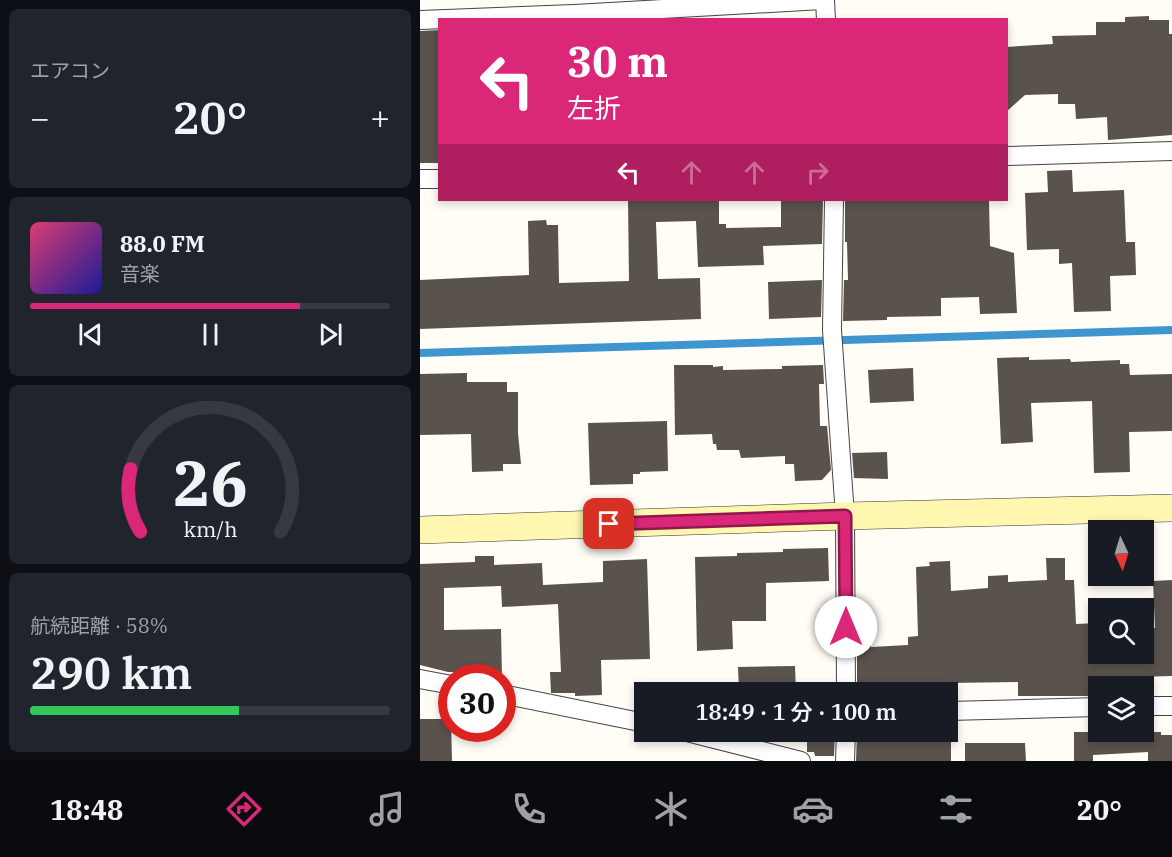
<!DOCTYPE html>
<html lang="ja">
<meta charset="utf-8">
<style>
:root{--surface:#171b24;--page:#20242c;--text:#f1f3f6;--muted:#9ea1a6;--line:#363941;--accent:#db2777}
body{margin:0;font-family:"IBM Plex Serif","Noto Sans JP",serif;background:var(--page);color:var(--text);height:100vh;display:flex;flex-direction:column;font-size:22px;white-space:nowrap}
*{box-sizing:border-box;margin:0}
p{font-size:20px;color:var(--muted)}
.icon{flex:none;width:33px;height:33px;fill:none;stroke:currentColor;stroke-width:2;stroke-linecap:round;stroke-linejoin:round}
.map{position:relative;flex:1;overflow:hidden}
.drawer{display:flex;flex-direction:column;gap:9px;padding:9px;background:#0d0f14;width:420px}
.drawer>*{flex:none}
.banner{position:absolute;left:18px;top:18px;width:570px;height:183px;border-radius:0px;box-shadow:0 3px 9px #0003;background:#db2777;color:#fff;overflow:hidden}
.needle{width:39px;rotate:176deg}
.buttons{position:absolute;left:668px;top:520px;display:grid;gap:12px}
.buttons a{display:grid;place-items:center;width:66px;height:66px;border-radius:0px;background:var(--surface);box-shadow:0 3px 9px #0003;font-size:30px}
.speed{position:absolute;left:18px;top:664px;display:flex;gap:12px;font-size:30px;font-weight:700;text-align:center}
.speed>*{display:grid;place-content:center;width:78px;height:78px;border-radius:50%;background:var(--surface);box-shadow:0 3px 9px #0003;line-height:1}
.speed .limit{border:9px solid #d22;background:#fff;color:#111}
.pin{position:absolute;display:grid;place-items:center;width:51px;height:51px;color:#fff;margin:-26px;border-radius:12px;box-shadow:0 3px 9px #0006}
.me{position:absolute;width:66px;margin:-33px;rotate:0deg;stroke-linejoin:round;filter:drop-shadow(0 0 4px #0008)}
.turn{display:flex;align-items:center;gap:21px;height:126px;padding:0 30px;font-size:27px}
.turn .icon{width:78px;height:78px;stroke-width:2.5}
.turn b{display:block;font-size:42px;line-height:51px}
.lanes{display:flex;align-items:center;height:57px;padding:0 30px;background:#0003;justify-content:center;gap:30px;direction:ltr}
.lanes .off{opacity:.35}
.big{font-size:45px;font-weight:600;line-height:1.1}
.drawer .tile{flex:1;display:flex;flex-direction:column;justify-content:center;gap:9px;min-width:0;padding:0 21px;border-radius:9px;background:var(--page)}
.drawer .dial{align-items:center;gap:0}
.dial svg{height:156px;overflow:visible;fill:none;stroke:var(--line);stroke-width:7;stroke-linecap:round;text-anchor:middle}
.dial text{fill:var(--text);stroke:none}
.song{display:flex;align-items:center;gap:18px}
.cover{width:72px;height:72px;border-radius:9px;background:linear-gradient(135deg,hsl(340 70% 55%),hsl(240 70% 35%))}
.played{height:6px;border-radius:3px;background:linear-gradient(90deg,var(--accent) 75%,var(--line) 75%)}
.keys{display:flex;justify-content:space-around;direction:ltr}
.heat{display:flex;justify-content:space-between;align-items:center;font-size:33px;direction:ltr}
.charge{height:9px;border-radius:4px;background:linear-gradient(90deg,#34c759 58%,var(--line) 0)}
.trip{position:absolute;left:214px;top:682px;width:324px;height:60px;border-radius:0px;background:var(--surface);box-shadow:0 3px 9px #0003;font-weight:600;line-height:60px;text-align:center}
.tab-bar{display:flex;height:96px;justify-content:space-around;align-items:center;background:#090b0e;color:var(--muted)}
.tab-bar .icon{width:42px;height:42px}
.tab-bar .current{color:var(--accent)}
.tab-bar b{font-size:27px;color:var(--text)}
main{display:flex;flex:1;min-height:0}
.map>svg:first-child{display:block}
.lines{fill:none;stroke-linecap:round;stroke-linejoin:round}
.stream{stroke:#3f96cf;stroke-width:8}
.building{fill:#5a524d}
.street-casing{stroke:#444;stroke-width:20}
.secondary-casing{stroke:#333;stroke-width:28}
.street{stroke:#fff;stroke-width:18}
.secondary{stroke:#fff6b0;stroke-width:27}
.route-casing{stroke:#8e194d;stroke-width:15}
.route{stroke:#db2777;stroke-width:10}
</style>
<main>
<section class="drawer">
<div class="tile"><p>エアコン</p>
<div class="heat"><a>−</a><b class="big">20°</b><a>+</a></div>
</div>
<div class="tile">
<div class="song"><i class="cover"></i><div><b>88.0 FM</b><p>音楽</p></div></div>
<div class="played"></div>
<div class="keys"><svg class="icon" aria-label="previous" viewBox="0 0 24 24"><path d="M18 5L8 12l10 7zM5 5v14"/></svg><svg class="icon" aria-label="pause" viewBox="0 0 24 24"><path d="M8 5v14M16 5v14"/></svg><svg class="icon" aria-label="next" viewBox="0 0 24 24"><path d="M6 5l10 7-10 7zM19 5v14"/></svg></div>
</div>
<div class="tile dial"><svg viewBox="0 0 100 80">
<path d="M14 69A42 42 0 1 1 86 69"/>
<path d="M14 69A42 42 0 0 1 9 37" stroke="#db2777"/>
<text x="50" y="56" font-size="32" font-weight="700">26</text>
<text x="50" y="72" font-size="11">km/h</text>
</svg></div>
<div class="tile"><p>航続距離 · 58%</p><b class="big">290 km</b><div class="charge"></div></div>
</section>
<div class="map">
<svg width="752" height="761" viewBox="0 0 752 761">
<rect width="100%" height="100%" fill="#fffdf5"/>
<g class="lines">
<path class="stream" d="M0,353l752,-23"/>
</g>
<path class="building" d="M729,16v4h20v14h3v101l-64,5 -1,-23 -31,2 -1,-15h-17v-10l-33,1 -19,17v-65l47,-3 -1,-8 44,-1v-13h29v-5z
M20,30v133h-20v-132z
M652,170l1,22 51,-2 2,52h9l1,33 -26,1 1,35 -37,1 -2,-49 -13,1v-15l-32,1 -2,-57 23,-1 -1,-21z
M208,200h91v24h7v4l55,-1v-27h42l-1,44 -59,2 1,19 -66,2 -2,-46 -40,1 2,57 42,-1 1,41 -281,10v-49l109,-5 -1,-54 18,-1 1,5h11l1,58 70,-2z
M425,200h144l1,46 24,7 3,60 -37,1 -1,-17 -38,1v18l-54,1v3l-44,1 1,-41h4l-1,-38h-2z
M402,280l-1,37 -52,2 -1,-37z
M609,357v3l41,-1 1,3 49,-2v4h9l1,11 42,-1v57l-43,1 1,40 -36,1 -2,-72 -61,2 2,39 -32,2 -4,-86z
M254,365h39v2l10,-1v4l59,-1v-3l41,-1 1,19h-5l1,42h7l4,44 -9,10 -27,1 -1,-17h-9v-8l-44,2 -2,-8h-22l-1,-6h-3l-1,-10 -37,1z
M493,368l1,33 -44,2 -2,-33z
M47,373v9h40v10h11v41l3,31h-18v7l-31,1 -1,-38 -51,1v-61z
M247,421l1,50 -28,1v2h-7v10l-43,1 -2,-62z
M467,452l1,27 -34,-1 -2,-25z
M408,548l1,33 -63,2v38h-34l1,28 -36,2 -2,-94 42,-1v-3l46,-1v-3z
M55,556h19v9l48,-2 1,22 60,-3v-21l44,-2 3,100 -49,1 1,35 -27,1v-3h-24l-1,-21h11l-3,-68 -56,3 -1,-21 -57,2v42l57,-1 1,49h-42l-6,-4v-2h-6l-28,-7v-101l55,-2z
M626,558h19v22h9l2,44 22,-1v31h45v-26h12l-2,-47 19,-1v96l-37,1 1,10 -45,1v8h-73v-14l-142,2v9h-19v-63h13l1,17 37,-2v-8l10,-1 -2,-69 14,-1 -1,-4 21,-1 1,30 37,-3v-12l20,-1v7l39,-2z
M375,666l1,27h-57l-1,-26z
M0,719h31l1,42h-32z
M387,732h28l-1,24h-19l-1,-4h-7z
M437,732l94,1v28h-95z
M654,732h87v3h11v26h-24v-9l-55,3v6h-19z
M545,743h60l1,18h-61z"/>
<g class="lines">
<defs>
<path id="street" d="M405,0l1,20
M0,20l154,-6 248,-14
M586,156l166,-5
M0,179h20
M414,200l-2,130 13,186 1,177
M0,679l32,6
M82,694l143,29
M723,706h29
M528,711l150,-4
M267,732l114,29
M425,761l1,-29"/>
<path id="secondary" d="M0,530l425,-14 327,-8"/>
</defs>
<use href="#street" class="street-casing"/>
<use href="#secondary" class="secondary-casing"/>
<use href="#street" class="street"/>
<use href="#secondary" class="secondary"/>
</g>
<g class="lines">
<defs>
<path id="route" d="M189,524l236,-8 1,111"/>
</defs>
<use href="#route" class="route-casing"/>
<use href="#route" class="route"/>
</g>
</svg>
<div class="buttons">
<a><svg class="needle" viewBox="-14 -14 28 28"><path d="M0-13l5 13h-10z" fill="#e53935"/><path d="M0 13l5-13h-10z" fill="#9ea1a6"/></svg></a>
<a><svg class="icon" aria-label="search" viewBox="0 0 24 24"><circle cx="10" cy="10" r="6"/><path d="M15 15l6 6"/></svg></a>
<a><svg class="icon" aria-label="layers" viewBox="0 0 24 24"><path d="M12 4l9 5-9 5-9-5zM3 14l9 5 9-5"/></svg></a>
</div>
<div class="speed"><div class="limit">30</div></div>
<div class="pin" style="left:189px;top:524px;background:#d93025"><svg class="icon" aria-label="arrive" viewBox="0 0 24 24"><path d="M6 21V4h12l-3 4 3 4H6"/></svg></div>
<svg class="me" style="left:426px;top:627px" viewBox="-20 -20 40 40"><circle r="19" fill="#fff"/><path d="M0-13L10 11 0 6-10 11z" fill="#db2777"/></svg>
<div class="trip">18:49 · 1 分 · 100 m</div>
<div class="banner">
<div class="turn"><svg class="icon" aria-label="left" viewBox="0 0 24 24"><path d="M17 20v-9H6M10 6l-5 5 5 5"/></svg><div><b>30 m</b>左折</div></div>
<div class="lanes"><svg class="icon" aria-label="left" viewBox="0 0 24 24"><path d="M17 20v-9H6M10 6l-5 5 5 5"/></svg><svg class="icon off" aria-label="ahead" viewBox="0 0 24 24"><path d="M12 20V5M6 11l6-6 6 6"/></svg><svg class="icon off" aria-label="ahead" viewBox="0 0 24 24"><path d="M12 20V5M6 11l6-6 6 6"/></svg><svg class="icon off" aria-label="right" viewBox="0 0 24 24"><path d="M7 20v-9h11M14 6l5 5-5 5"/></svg></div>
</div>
</div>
</main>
<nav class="tab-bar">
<b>18:48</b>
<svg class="icon current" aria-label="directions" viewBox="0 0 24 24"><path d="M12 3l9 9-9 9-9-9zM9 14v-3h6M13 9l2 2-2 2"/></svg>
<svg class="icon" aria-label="music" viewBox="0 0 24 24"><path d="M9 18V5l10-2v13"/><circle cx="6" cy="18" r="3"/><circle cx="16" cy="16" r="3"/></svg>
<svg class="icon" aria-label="phone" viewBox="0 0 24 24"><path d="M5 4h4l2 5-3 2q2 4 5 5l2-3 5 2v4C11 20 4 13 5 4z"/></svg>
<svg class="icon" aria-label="climate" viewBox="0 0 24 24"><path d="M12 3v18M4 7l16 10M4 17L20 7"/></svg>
<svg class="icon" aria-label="car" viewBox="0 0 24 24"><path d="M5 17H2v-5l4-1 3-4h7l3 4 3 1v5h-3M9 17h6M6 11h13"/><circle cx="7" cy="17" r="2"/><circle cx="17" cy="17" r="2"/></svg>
<svg class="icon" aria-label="filters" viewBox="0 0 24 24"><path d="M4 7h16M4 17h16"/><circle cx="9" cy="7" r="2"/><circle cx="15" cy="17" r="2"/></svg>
<b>20°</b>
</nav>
